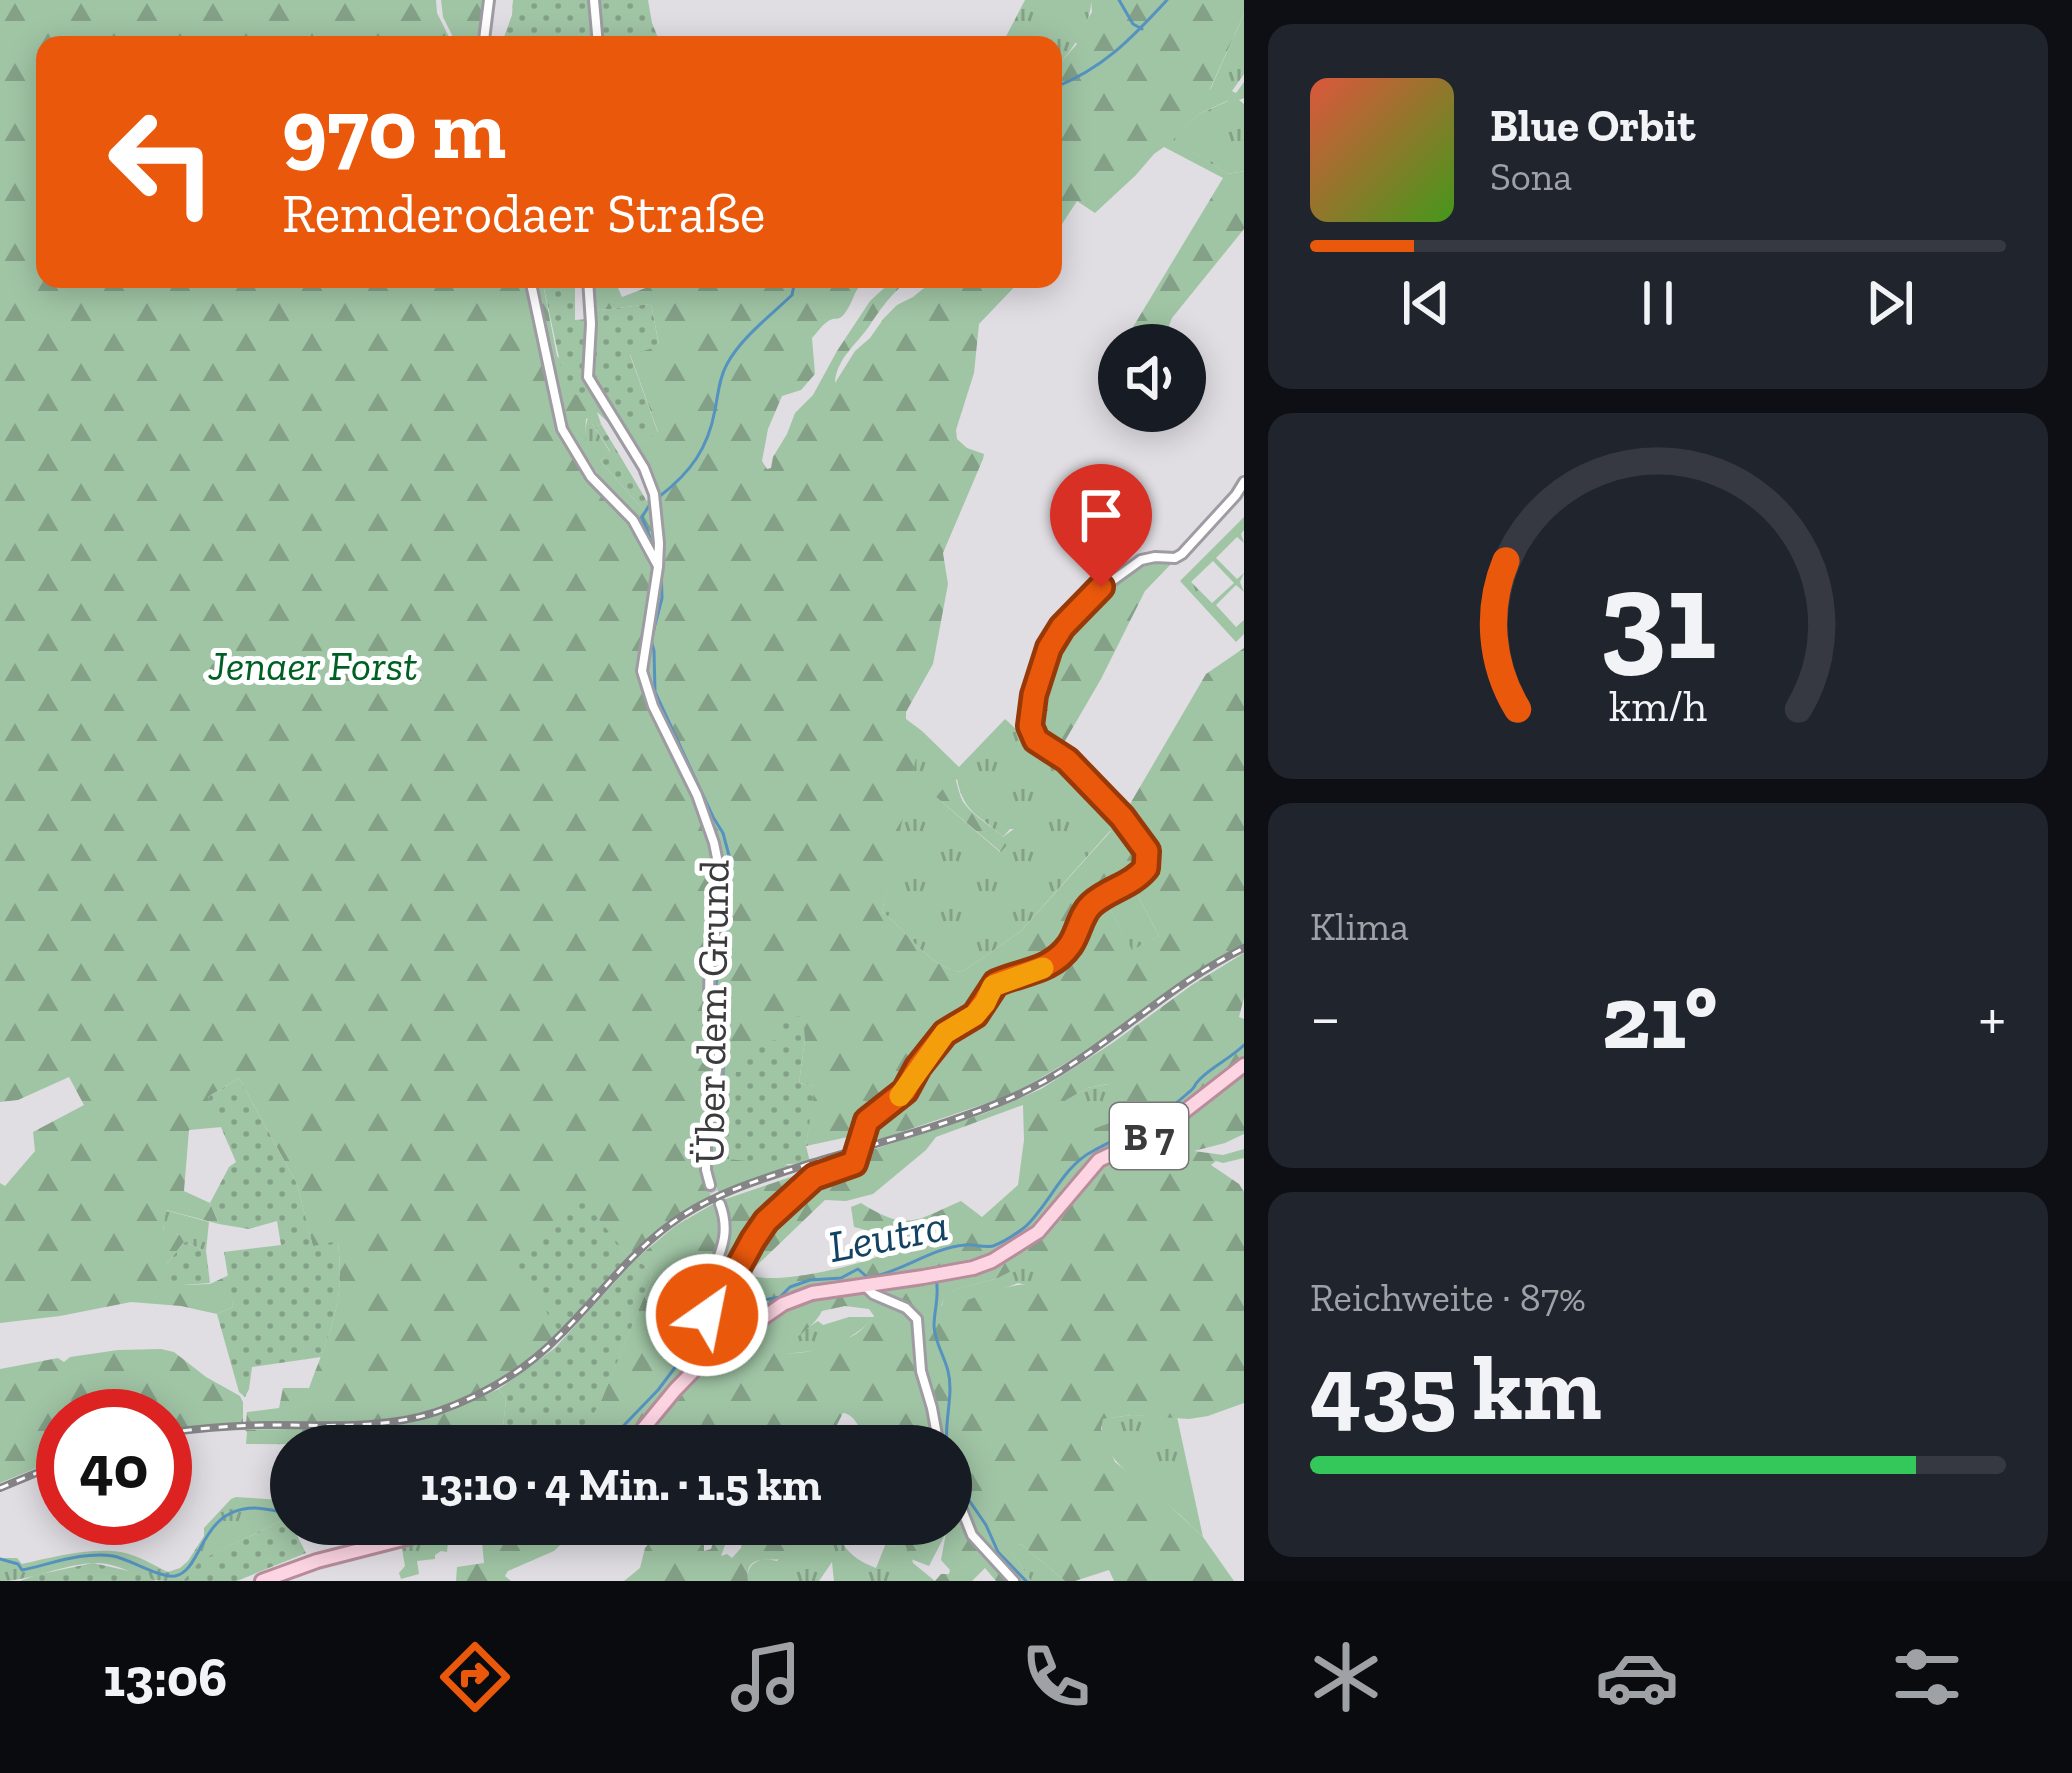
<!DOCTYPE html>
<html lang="de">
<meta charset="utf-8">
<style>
:root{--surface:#171b24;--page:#20242c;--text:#f1f3f6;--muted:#9ea1a6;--line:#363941;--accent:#ea580c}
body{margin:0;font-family:"Zilla Slab",serif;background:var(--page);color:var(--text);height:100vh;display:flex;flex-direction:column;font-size:45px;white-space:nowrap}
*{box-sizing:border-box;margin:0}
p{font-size:39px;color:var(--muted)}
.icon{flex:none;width:66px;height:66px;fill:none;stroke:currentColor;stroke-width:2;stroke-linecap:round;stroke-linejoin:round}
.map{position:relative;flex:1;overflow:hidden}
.panel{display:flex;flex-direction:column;gap:24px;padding:24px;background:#0d0f14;width:828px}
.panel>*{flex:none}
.hud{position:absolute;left:36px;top:36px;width:1026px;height:252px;border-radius:24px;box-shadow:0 6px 30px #0003;background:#ea580c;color:#fff;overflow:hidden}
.fabs{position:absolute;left:1098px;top:324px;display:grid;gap:24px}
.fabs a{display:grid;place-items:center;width:108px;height:108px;border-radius:50%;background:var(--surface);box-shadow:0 6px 30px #0003;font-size:60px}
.speed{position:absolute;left:36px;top:1389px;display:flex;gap:24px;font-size:60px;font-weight:700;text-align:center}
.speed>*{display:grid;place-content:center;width:156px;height:156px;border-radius:50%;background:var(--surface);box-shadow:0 6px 30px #0003;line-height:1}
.speed .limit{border:18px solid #d22;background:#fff;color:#111}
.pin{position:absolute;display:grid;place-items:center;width:102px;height:102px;color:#fff;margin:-123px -51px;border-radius:50% 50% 50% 0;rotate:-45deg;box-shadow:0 0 12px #0007}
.pin .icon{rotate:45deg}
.me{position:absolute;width:132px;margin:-66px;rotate:33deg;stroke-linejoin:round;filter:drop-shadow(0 0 9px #0008)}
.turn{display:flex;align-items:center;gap:42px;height:252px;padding:0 48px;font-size:54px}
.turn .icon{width:156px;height:156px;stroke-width:2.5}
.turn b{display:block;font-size:84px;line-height:102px}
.big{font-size:90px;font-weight:700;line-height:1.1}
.panel .tile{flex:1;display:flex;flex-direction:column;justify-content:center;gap:18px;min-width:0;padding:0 42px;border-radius:24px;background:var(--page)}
.panel .dial{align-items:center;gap:0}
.dial svg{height:312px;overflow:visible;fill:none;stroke:var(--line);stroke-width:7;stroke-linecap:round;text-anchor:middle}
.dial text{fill:var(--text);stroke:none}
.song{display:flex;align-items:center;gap:36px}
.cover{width:144px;height:144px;border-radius:18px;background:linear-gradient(135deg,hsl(10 70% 55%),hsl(100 70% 35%))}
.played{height:12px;border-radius:6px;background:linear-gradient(90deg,var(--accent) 15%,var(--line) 15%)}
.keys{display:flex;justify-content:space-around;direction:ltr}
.heat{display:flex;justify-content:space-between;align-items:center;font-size:66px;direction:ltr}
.charge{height:18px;border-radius:9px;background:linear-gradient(90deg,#34c759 87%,var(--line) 0)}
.trip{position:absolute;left:270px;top:1425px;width:702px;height:120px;border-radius:60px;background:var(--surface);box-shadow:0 6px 30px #0003;font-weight:700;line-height:120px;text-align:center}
.menu{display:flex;height:192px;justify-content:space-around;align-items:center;background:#090b0e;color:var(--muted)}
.menu .icon{width:84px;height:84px}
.menu .active{color:var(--accent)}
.menu b{font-size:54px;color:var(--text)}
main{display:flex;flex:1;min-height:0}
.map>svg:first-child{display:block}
.grass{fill:url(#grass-tufts);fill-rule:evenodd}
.forest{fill:url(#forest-firs);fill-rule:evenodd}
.garden{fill:url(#garden-dots)}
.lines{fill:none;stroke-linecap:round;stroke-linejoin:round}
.stream{stroke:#5692c0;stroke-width:3}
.minor-tunnel{stroke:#bfbcc2;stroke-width:8;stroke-dasharray:8 4;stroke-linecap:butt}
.minor-casing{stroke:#9f9ba2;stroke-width:14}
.major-casing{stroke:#b78c9b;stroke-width:18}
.minor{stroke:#fff;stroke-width:8}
.major{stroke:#fcd4e2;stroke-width:12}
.rail-casing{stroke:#858487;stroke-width:8}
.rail{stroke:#fff;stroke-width:3;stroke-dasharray:9;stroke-linecap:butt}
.minor-bridge-casing{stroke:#9f9ba2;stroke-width:14;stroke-linecap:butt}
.minor-bridge{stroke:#fff;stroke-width:8}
.route-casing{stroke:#983908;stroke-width:30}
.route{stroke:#ea580c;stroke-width:21}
.slow{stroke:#f59e0b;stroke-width:21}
.labels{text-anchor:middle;stroke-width:10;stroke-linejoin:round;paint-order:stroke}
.shield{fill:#fff;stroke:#767576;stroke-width:3}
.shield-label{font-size:39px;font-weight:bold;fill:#3b3a3c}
.park-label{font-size:42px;font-style:italic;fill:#006023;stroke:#fff}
.street-label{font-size:42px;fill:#3b3a3c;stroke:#fff}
.water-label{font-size:45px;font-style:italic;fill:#134362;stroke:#fff}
</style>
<main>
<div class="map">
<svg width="1244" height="1581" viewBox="0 0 1244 1581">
<defs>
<pattern id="grass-tufts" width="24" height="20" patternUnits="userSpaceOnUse" patternTransform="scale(3)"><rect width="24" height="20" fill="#a0c5a5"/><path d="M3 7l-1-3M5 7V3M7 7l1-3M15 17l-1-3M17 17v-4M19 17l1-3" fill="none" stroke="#84a188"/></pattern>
<pattern id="forest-firs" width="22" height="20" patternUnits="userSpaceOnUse" patternTransform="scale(3)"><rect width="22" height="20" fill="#a0c5a5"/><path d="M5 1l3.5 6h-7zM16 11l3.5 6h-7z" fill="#84a188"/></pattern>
<pattern id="garden-dots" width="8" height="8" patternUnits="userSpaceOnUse" patternTransform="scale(3)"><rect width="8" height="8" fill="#a0c5a5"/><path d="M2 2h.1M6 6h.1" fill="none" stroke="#84a188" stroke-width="1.8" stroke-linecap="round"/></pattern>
</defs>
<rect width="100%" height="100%" fill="#e0dde3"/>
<path class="grass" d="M1025,0h66c1,22 -18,49 -33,65l-5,-5v-15l-51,-1z
M1244,14v60l-12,17 4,2 8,-11v16l-5,2 5,4v67l-16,3 -56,-34 27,-26 29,-13 -18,-11z
M588,417l22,35 -10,9 41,46 -4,4c-32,-29 -62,-46 -49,-94z
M1244,517v13l-3,4 3,9 -7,-6 -21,21 21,21 7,-6 -4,9 4,10 -8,-7 -20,20 20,22 8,-7v14l-8,8 -56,-61zM1213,561l21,22 -22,20 -21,-21z
M1005,719l52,47 5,-7 9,7 56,60 -17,5 -90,101 -58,40c-34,-4 -54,-41 -80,-60l32,-157 8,-24 37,36zM957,779c7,36 23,35 46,58l7,-8h5l2,3 -17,20 -64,-55z
M1132,884l27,52 -27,15 -28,-53z
M1109,1084l19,25 -2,8 -30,12 -36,-26 27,-15z
M165,1210l44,12 -3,29 -22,-9 -4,-7 -17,-3z
M1031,1260l9,9 -10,17 -12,-3 -42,17 -35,8 5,-16 52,-14z
M849,1317h25c-21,25 -58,37 -90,36l11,-17 23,-15 5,4z
M1132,1415l45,2 26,120c-12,-11 -24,-24 -37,-34 -26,-22 -69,-44 -64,-84z
M236,1497l47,3 4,3 2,17 -4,-1 -83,41 -19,21c-10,0 -21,0 -30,-1 -19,-5 -36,-17 -56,-17 -33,0 -64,18 -97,18v-23h17l5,6c30,-7 69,-17 99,-12 17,3 32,13 47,20l12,-4 8,-7 16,-25v-8l27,-29z
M801,1524h34c6,24 18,35 41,44l10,-25 7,4 11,-8 4,1 5,23 22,18h-101l-2,-19 -13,19h-71c-3,-18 13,-25 29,-20l20,-23z
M449,1533l-2,19 -6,-1 -6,4v4l-18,2 2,13 -18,5 -2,-6 6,-7 -4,-22z
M1021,1544l44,37h-34l-23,-34z"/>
<path class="forest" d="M0,0h436l1,13 16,32h-408v234h338l1,4 4,1 12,-5h128l33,150 27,49 42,44 25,46 -15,102 54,124 16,48 5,26 3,36 -10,47 8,81 -13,111 1,28 7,27 -40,23 -42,36 -49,-59 -24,126 4,9c-94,95 -190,92 -314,90l1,-11 32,-4 4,-20h26c21,-57 36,-83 29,-146l-25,5 -16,-63 -58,-106 -31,19 14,30 -33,3 -5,61 26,12 9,21 -53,-14 -3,21 17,4 4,7 -17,22 16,21 27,-1 19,-9 4,32 -16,7 -36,-8 -50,-4 -71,14 -60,7v-140l5,3 30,-35 -2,-19 51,-27 -15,-28 -51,23 -18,2z
M441,0h47l-5,39 -4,6h-22l-14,-28z
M1091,0h153v14l-34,75 19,11 -30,14 -26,26 55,34 16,-3v58l-72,89 -11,27h-4l4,-11 -8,-7 -18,11 -4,7h-5l4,-13 93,-154 -59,-31 -10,7 -18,21 -41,38 -18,-12 -24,37v-178l6,4 18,-20 -14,-17 10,-4 8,6 11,-17z
M532,279h10l15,77 38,39 45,68 -4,1 -25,-39 -14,-13 4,12 -6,4 -7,-10 -2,1c-4,53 14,59 51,91l16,-15 3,56h-4l-18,-31 -42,-44 -27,-48z
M589,279h25l8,18 26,-10 -2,-8h234c-29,3 -22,17 -35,34 -8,10 -8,2 -18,9 -6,4 -10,11 -15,16l3,36 -14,16 -19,6 -14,33 -6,32 5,8 4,-1 2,-11 14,-23 8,-21 18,-18 24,-44 33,-50 24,-22h15c-18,16 -26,26 -39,46 -13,19 -34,34 -35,58l20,-32 15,-13 14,-20 13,-13 16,-8 22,-18h87l-43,45 -5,49 -18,57 1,9 10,9 17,6 -1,5 -40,94 5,31 -15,80 -27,48v7l16,12 -40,181c26,19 46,56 80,60l58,-40 91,-101 16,-5 16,22 2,19 -10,10 -40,22 -33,52 -28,20 -26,5 -35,37 -20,12 -49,65 -34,26 -11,21 -7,3 -4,-3 -42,9 8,-60 -15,-3 6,-44 -26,1 -21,121h17l19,6 -75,26 -10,-24 -2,-25 15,-111 -8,-40v-40l11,-47 -2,-40 -5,-25 -18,-48 -44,-87 -12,-35 20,-128 -8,-58 -22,-39 24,-14 -28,-78 29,-9 -8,-41 -58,7z
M1149,559l22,2v3l-26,27 -44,88 -43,74c-29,-21 -28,-30 -19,-63 5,-14 7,-31 14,-44 21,-39 60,-64 96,-87z
M1244,648v298l-56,33 -80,59 -94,56 -154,52 9,-24 29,-23 48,-65 23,-14 28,-36 38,-10 29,-20 23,-42 17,-14 28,52 27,-14 -27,-52 26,-24 -8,-1 -18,-34 10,-5h-11l-8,-4 83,-142z
M954,776c4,8 5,20 10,27 10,14 27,22 39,34l12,-9 3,4 -17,20 -65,-55z
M1244,953v45l-5,19 5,2v37l-44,34 -35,31 -71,34 -52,63 -35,30 -16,8 -39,11 -155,23 -69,43 -4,3c-34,-42 -1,-57 4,-98 2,-13 -4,-25 -8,-37l135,-46 -8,14 12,-15 124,-40 58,-25 70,-45 81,-59zM1108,1084l20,25 -2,8 -30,11 -35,-25 26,-15zM1023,1105l1,35 -6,45 -36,32 -21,-16c-46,20 -54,31 -100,2l-10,4 3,20 35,9 7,7v5c-22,15 -116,37 -142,28l-2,-6 73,-70 21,1 27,-7 53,-44 10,-13z
M1244,1068v66l-19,9 -31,8 29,4 21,-6v9l-21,5 -7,-2 -5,4 28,19 5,8v211l-36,13 -19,3 -57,-4 -29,4 -2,10 14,33 53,42 35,33 31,44h-120l-5,-11 -34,11h-10l-44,-37 -12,4 22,33h-35l-11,-13 -13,13h-37l6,-7h8l1,-4 -9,-10 5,-27 -17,33 -18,-7 -4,-19 -3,-1 -11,8 -7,-4 6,-19h59v-78h-83c-6,-12 -11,-31 -25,-33l-17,33h-194l41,-48 38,-39 88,-59 58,-9 45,17 -33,-19 142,-35 94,-96 28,-12zM1031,1261l8,8 -10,16c-19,-4 -63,19 -88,21l6,-14 51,-14zM845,1306l24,3 5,7c-9,11 -20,24 -34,22 -18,11 -33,16 -55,15 9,-18 28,-24 37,-42z
M715,1203c27,47 -38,80 4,136l-35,30 -63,77h-46l27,-48 48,-116 2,-10 -16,-13 39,-33z
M161,1349l13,3 32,25 34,19 3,6v21l-78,8v-15h-102v41l-63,26v-114l58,-11 6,4 6,-5 48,-7z
M499,1389l7,10 -5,47 -255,-2 1,-12 -2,-2 141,-3 45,-10z
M540,1524h62l-30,10 -18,17 -46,20 -3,5 6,5h-55l1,-14 27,-4 -3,-33 36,-1z
M661,1524h43v27l7,-2 8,-25h14l-12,32 6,-2 5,4 9,-10 1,-9 9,-7 2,-8h48l-4,14 -16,21c-17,2 -36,-4 -33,22h-124l16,-13 5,-20 17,-19z"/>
<path class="garden" d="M513,0h78l6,45h-96l11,-30z
M595,0h53l4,23 9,22h-62z
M542,279h33v41l14,-1 -4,50 10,26 -12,3 -17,-8z
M651,304l8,42 -29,9 28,78 -24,13 -45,-69 4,-66z
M601,424l47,79 -7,4 -41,-46 10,-10 -15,-23z
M803,1016l2,23 -6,44 16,3 -9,60 4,16c-16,5 -60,-1 -83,-3l-1,-68h6l4,-19h10l1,-30 31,-2 -1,-22z
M239,1078l58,106 16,62 25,-5c5,49 0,70 -17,116l-69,10 -3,22 -4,8 -6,-5 -22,-78 16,-7 -9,-55 57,-7 -4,-24 -28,8 -30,-5 -9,-21 19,-36 7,-5 -28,-65z
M581,1197l48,60 -69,76 -43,-67z
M184,1242l22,9 4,32 -27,2 -17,-4 1,-17z
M636,1259l16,13 -2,10 -48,117 -27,47h-74l5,-47 -7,-10 56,-41z
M285,1519l4,1 17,33 -69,28h-54l18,-21z
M93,1563l40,9 23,9h-136l16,-6z"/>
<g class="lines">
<path class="stream" d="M1119,0l14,24 9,5
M1053,88c50,-19 79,-50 114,-88
M660,496c31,-24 48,-48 55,-86 3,-15 4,-32 12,-46 14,-26 43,-48 65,-69l2,-10 6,-6
M650,504l-8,13 12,31
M661,567l1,31 -11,42 3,11 1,41 58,125 10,16 9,34 -6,67 -10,50 12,57 -5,30 1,19 -9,15
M712,1177l-2,-14 3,-42
M936,1279c4,16 -2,31 -2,47 1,17 10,29 14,45 6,23 -4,50 -1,75
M689,1347l-1,-7 9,-46 23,-51
M604,1446l54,-56 31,-41 56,-35 13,-13 22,-4 10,-10 20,-7 31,-2 17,-9 10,9c34,-6 63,-30 97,-33 10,-1 18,3 28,1 11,-4 23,-12 32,-19 24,-22 38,-61 68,-76 32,-17 68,-33 95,-58 10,-8 3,-5 12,-14 13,-13 31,-21 44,-34
M951,1468l13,25 22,32 12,27 28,29
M0,1559l18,5 4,6c29,-6 62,-19 91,-14 17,3 46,22 62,20 28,-5 24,-67 79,-68 12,0 25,4 37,6"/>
<path class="minor-tunnel" d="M710,1185l10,19"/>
<defs>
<path id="minor" d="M594,0l4,45
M481,45l3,-5 5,-40
M530,279l32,150 29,48 42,43 25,46
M588,279l3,45 -3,53 56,91 10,26 5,49 -1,24 -16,104 11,35 44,89 17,48 5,25 2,38 -11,47 -1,42 10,38v24l-13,86v27l4,15
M860,1140l7,-19 38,-30 13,-24 27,-34 30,-18 10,-12 8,-17 15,-8 26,-5 16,-10 23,-22 13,-30 6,-8 39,-21 15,-14 1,-16 -25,-35 -46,-49 -40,-28 -6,-14 1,-16 14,-50 9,-22 37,-42 50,-36 14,-3 20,1 7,-4 54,-59 8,-13
M720,1204c22,58 -43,76 6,139
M865,1286l8,8 33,14 11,11 4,52 11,37 7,38
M708,1315c25,-22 33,-65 55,-91 12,-14 35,-36 50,-46 15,-10 32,-5 43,-19
M951,1482l21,53 42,46"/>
<path id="major" d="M629,1446l46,-56 32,-33 76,-53 29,-11 111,-16 50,-9 19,-7 46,-29 61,-72 59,-28 86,-67
M262,1581l55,-20 121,-31 95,-6"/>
</defs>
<use href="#minor" class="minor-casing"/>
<use href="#major" class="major-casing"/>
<use href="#minor" class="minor"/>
<use href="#major" class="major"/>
<defs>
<path id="rail" d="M165,1433c36,-5 72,-8 109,-8 54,0 110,4 162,-13 46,-16 89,-41 123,-76 41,-40 74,-88 123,-120 38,-25 83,-38 126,-52 69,-21 141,-39 207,-68 84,-38 147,-108 229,-148
M0,1488l63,-26"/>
</defs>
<use href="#rail" class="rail-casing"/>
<use href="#rail" class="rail"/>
<defs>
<path id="minor-bridge" d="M856,1159l4,-19"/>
</defs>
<use href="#minor-bridge" class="minor-bridge-casing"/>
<use href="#minor-bridge" class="minor-bridge"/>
</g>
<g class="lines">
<defs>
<path id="route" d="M707,1315l11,-11 35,-64 13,-19 48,-44 40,-14 13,-42 38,-30 13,-24 27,-34 30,-18 21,-32c27,-12 55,-11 74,-38 9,-13 10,-30 22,-41 17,-15 39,-18 54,-36l1,-17 -25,-34 -55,-57 -31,-20 -6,-14 4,-31 15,-47 13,-21 39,-40"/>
</defs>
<use href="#route" class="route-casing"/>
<use href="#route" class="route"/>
<path class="slow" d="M900,1096l45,-63 30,-18 10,-12 8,-17 50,-18"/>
</g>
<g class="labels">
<rect class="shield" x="1110" y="1103" width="78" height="66" rx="9"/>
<g class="shield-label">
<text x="1149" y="1150">B 7</text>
</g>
<g class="park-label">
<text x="313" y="680">Jenaer Forst</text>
</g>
<g class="street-label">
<text transform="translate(711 1012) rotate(-89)" y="15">Über dem Grund</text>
</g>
<g class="water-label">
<text transform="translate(888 1235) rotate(-11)" y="16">Leutra</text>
</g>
</g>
</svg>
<div class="fabs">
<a><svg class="icon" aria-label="sound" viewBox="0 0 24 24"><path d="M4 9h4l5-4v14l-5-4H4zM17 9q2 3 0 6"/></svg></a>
</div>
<div class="speed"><div class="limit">40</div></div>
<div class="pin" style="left:1101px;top:587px;background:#d93025"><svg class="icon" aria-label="arrive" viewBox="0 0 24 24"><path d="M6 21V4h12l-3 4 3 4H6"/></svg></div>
<svg class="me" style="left:707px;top:1315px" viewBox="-20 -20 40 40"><circle r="17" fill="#ea580c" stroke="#fff" stroke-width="3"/><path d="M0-11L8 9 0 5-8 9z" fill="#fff"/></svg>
<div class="trip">13:10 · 4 Min. · 1.5 km</div>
<div class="hud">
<div class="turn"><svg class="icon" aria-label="left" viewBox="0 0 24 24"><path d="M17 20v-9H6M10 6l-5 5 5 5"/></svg><div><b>970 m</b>Remderodaer Straße</div></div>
</div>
</div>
<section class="panel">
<div class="tile">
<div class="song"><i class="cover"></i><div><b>Blue Orbit</b><p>Sona</p></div></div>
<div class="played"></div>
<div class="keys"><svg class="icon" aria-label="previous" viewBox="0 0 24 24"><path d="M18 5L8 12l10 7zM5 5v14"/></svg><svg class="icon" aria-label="pause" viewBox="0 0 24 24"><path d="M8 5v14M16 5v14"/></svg><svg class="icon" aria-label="next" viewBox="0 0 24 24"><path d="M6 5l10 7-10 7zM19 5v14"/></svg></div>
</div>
<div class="tile dial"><svg viewBox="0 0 100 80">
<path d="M14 69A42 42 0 1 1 86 69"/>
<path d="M14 69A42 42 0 0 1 11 31" stroke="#ea580c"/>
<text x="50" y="56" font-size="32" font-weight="700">31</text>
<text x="50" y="72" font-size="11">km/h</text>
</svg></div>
<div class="tile"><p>Klima</p>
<div class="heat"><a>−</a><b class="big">21°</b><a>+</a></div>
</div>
<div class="tile"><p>Reichweite · 87%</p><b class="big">435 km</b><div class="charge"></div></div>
</section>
</main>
<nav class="menu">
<b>13:06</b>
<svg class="icon active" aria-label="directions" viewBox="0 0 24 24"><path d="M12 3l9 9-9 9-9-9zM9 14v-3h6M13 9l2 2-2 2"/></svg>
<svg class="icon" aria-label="music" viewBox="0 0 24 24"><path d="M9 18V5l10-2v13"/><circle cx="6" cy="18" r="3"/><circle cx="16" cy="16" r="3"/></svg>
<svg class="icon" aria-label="phone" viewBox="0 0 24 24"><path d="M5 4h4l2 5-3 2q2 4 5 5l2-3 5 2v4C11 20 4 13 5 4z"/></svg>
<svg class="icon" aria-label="climate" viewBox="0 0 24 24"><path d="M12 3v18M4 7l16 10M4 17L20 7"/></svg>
<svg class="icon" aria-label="car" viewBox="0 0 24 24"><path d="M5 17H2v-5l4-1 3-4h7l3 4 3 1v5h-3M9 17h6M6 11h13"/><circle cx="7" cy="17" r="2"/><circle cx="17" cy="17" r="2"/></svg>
<svg class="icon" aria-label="filters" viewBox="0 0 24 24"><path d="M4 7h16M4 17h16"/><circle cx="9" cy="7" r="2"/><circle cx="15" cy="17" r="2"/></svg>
</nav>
